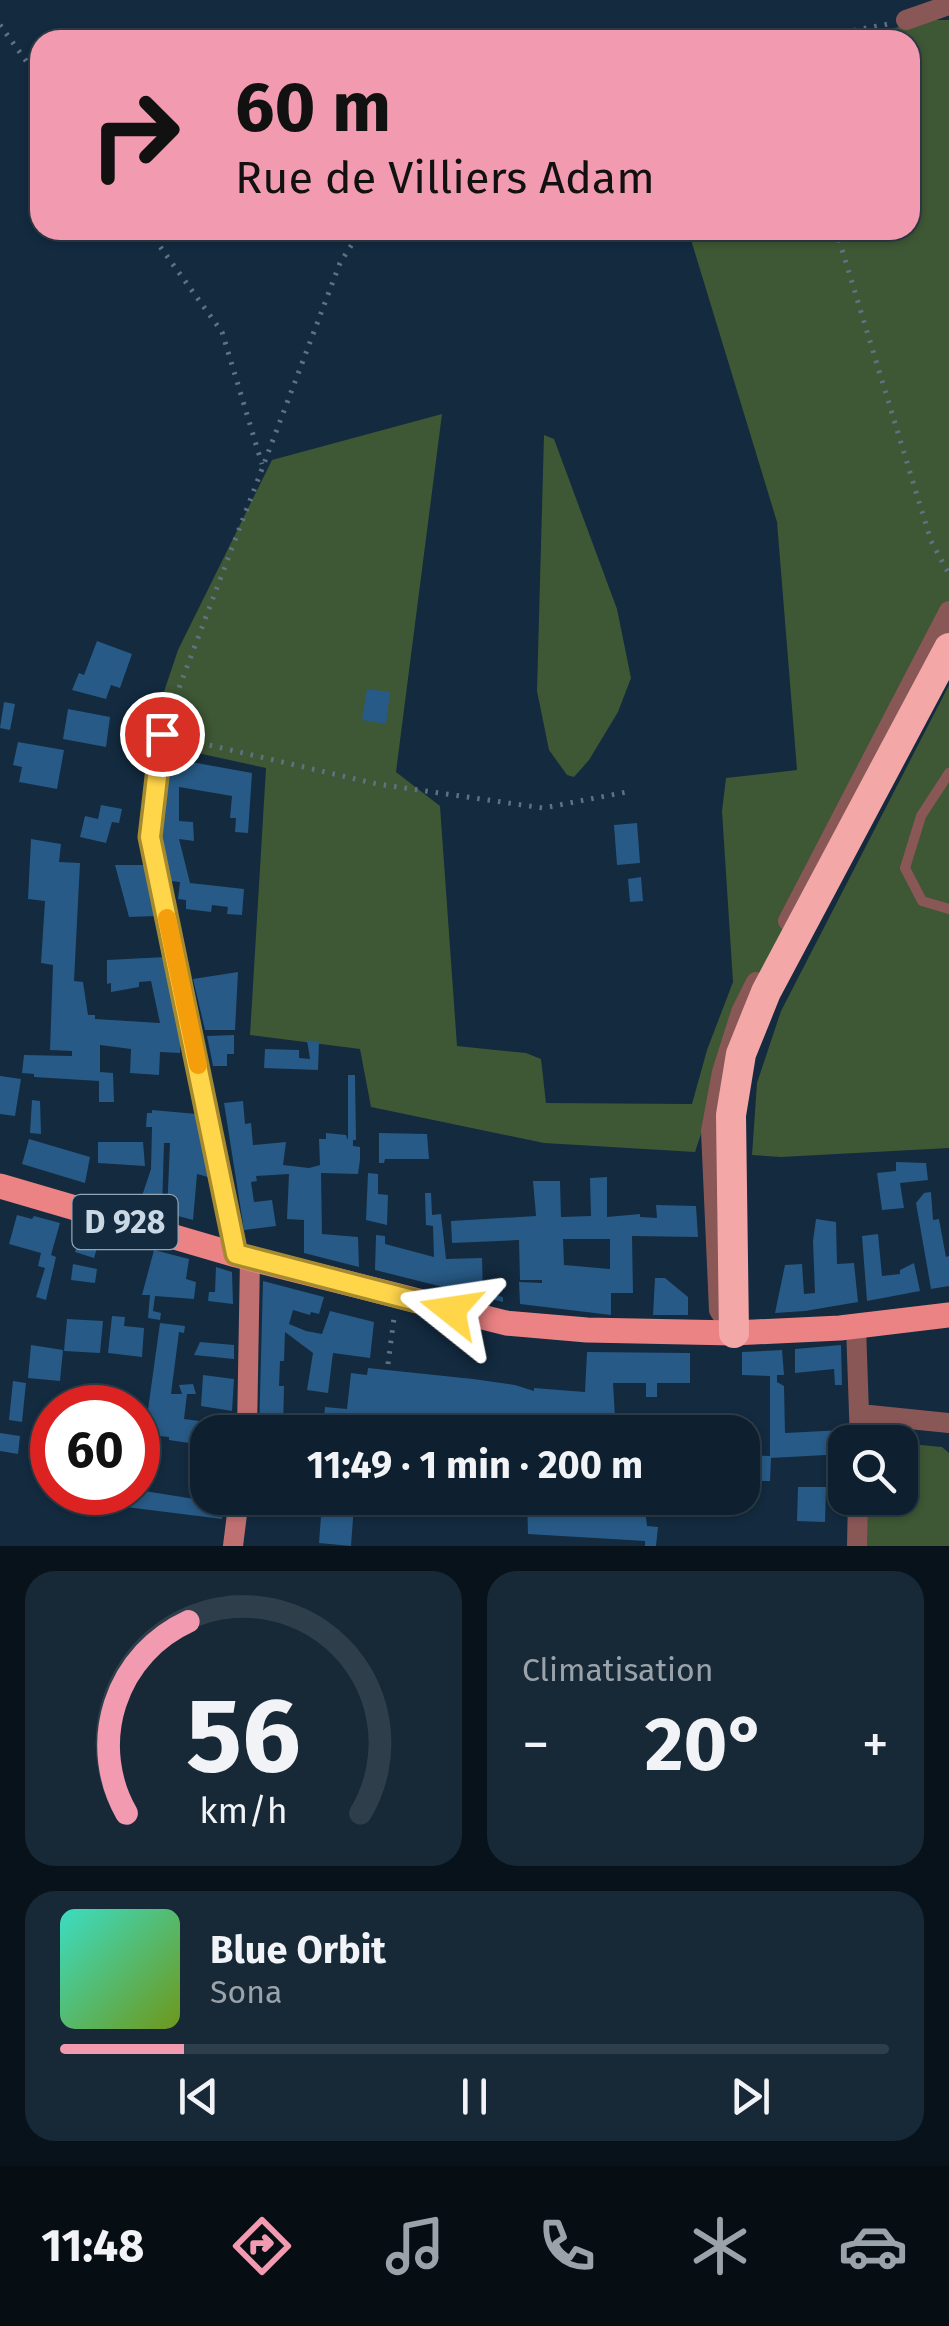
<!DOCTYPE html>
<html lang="fr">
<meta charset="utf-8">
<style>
:root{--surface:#0e202f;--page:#172837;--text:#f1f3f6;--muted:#9ba3aa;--line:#2e3e4b;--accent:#f29ab0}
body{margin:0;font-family:"Fira Sans",sans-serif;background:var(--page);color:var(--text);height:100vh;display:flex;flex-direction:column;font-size:38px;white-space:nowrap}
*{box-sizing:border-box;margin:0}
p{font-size:32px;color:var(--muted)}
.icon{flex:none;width:55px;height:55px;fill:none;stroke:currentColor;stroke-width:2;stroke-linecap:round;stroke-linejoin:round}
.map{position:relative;height:1546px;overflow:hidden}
.details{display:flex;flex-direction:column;gap:25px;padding:25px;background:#08121a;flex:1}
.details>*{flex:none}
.hud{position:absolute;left:30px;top:30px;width:890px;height:210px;border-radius:30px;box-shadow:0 2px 8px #0004,0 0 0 2px var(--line);background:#f29ab0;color:#111;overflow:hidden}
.tools{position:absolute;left:828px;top:1425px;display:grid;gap:20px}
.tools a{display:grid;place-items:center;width:90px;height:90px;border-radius:20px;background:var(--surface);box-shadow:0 2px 8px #0004,0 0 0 2px var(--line);font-size:50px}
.speed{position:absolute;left:30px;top:1385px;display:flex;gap:20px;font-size:50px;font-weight:700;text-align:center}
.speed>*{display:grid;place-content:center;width:130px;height:130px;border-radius:50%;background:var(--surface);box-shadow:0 2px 8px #0004,0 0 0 2px var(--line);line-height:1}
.speed .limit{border:15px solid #d22;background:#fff;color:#111}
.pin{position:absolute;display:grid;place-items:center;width:85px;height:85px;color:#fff;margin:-42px;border:5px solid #fff;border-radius:50%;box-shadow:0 2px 10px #0007}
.me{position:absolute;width:110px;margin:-55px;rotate:285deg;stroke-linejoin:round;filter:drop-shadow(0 0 8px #0008)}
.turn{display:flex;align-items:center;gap:35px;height:210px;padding:0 40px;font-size:45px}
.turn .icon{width:130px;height:130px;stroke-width:2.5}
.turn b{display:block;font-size:70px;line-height:85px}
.big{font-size:75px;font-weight:700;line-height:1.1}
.details .widget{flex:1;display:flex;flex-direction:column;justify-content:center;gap:15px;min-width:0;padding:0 35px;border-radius:30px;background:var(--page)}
.details .dial{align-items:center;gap:0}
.dial svg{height:260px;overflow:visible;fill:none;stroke:var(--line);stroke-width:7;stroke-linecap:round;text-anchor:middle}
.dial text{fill:var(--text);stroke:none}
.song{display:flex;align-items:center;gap:30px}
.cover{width:120px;height:120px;border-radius:15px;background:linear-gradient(135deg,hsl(170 70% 55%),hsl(80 70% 35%))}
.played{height:10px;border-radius:5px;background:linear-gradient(90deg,var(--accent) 15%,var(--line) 15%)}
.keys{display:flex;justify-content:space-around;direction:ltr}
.heat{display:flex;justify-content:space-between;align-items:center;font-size:55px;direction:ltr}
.details .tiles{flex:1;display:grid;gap:25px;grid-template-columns:1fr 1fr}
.widget:last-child{grid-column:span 2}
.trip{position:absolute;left:190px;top:1415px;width:570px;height:100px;border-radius:30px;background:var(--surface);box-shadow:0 2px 8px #0004,0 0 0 2px var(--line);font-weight:700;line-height:100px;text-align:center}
.tab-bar{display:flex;height:160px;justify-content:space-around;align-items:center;background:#060d13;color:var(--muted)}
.tab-bar .icon{width:70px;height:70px}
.tab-bar .active{color:var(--accent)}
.tab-bar b{font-size:45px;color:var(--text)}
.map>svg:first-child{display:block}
.green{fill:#3e5734}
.building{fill:#275a86;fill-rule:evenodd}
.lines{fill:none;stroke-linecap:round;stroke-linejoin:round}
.path{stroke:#5f7284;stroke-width:5;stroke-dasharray:2.5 8;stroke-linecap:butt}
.lane{stroke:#8a5757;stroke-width:10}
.street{stroke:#8a5757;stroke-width:20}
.secondary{stroke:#c17071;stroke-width:20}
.primary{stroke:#eb8284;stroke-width:25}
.highway{stroke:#f3a7a7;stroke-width:30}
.route-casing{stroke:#a68a30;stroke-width:25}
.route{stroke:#ffd54a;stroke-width:18}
.slow{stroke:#f59e0b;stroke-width:18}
.labels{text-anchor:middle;stroke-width:10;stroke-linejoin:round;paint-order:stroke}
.shield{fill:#132a3f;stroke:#93a4b4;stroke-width:2.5}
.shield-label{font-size:32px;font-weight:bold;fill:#cad8e6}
</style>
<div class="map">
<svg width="949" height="1546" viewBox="0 0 949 1546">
<rect width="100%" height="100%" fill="#132a3f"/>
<path class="green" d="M932,20h17v601l-240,489 -14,42 -151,-9 -173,-36 -11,-58 -110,-14 16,-267 -119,-26 31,-92 94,-190 170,-46 -46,358 44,34 17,240 69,7 15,6 5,44 146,1 15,-54 26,-68 -11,-171 4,-33 71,-8 -20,-248 -89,-292h222v-190h-72z
M544,435l10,4 63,170 14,69 -13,34 -29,48 -15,17 -7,-2 -18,-25 -12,-59z
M949,685v463l-168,9 -29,-2 5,-72 24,-72z
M900,1443l42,4 7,6v93h-85l2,-48h34z"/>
<path class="building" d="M97,641l35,13 -12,34 -9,-3 -5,14 -34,-9 7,-17 5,2z
M367,689l23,3 -4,32 -24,-4z
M4,702l11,2 -5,26 -10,-2z
M68,709l42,8 -4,30 -43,-8z
M18,742l46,8 -7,39 -38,-7 3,-15 -9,-2z
M169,758l83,15 -4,60 -13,-1 1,-14h-6l2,-22 -53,-9v34l14,1 1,19 -15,-2 11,44 54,6 -2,26 -15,-1 1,-7 -16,-2 -1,7 -25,-3v-9l-8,-1 2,-17 -9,-1 -10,-46 2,-71z
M101,805l21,4 -3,14 -7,-1 -6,21 -26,-6 5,-21 13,3z
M637,823l3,40 -23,2 -3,-40z
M31,839l30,5 -2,18 21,1 -6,118 9,1 5,33h7v4l65,4 -9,-42 -12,1v5l-28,5v-9l-4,1v-24l59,-3 16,71 -2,25 -20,-1 -1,23 -29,-2 1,-24 -31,-4v27l13,1 1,29h-15v-21l-65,-4v-3l-12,-1 2,-18 48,1v-5l-22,-1 3,-85 -12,-2 4,-62 -17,-2z
M115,865h31l11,51 -28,1z
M641,877l2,24 -13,1 -2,-23z
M238,972l-3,58h-30l-12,-51z
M234,1035v19h-7v12h-14l-6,-30z
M307,1040l12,2 -1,28 -54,-2 1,-19 34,1v8l11,1z
M348,1075h7l1,65h-3v6l7,1v13l-2,14 -37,-1 1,61 36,3 1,30 -55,-14v-33l-17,-1 2,-45 -33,2 1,5 -6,1 3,20 18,-2 4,26 -32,4 -20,-127 19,-2 2,23 6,-1 2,22 33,-3 -3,23 26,3 11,-3 -1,-26h7v-6l20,2 2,5z
M0,1076l21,3 -6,37 -15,-2z
M32,1100l8,1 1,33 -11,-1z
M152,1110l45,4 12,55 -1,8 -11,-3 -4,46 -26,-7 3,-70h-6l-2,68 -23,-6 12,-36 1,-42h-6l1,-14h5z
M379,1133l48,1 2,25h-44l-1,4h-5z
M29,1139l61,18 -5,26 -63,-19z
M98,1142h45l2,24 -47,-3z
M896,1162l30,1 2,17 -28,3 4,25 -22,2 -5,-37 19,-2z
M368,1173l10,1v20l10,1 -1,30 -21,-5z
M607,1177v40l33,-3v3l17,1 -1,-13 40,1 2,31 -66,-1 1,57h-22v22l-91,-11 -1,-22 23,1v-3h-22l-1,-40 -67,3 -1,-22 85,-5 -3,-35h27l1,36 30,-1 -1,-38zM563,1239h47v30l-46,-4z
M931,1192l2,28 6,-1 7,38 3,-1v30l-18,3 -15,-86 8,-10z
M425,1193h6l1,22 9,-1 5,45 36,-1 1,34 20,5v5l-128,-32 1,-35 9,1v8l49,13 -1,-31 -7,-1z
M17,1215l15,4 2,-3 26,7 -9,32 5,2 -10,43 -10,-3 9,-29 -7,-2 3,-13 -32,-9z
M816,1219l20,3 1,42 17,-1 4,39 -53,9 -30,2 10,-48 17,-1 2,30 11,-1 -2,-52z
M81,1229l20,6 -7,23 -19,-6z
M878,1234l4,42 18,-2v-4l14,-7 6,28 -53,10 -5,-65z
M154,1250l35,9 -3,20 10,3 -2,17 -39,-3 -2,15 8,2 -1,7 -12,-2 2,-23h-8z
M73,1264l24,5 -2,14 -24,-3z
M216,1267l16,5 1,32 -25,-3 1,-9h6z
M655,1278h10l23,19v18h-35z
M263,1281l61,16 -5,17 -8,-2 -1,3 -17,-5 -4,14 17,7 16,3 8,-23 44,11 -4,36 -37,-5 -5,40 -21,-3 6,-37 -28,-21 -1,29h-4l-1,25h5l-1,46h-24z
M112,1316l13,1 -1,9 20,2 -2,29 -34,-4z
M67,1319l36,2 -3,32 -36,-2z
M160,1323l25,3 -1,7 -5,-1 -8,62h11l-3,-9 14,-1 3,10h-9l-3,25 47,6v7h-23v18l-7,-1 1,-4 -33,-5v-3l-10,-1v-7l-15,-2 -6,25v-29l8,1z
M200,1342l34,3v14l-40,-4z
M31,1345l32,5 -3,31 -32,-3z
M841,1345l1,40h-7l-1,-16 -39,4v-24z
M782,1350l2,25h-7v7l7,4 1,47 58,-3 1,24 -73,4 -1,23h-28v-26l28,1v-80l-28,-1v-23z
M587,1352l103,1v30h-33v14h-11v-14h-33l2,35h-26v14h-55v-7l-23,-6 -1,13h-30l-118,-13 -1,11 -38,-4 2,-19 22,2 4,-36 16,2 1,-7 105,11 42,6 19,6v-3l51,4z
M203,1375l31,4 -2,32 -31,-5z
M13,1381l13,2 -4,39 -13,-2z
M648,1418h13l-1,14h-24l-1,-7h14z
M0,1433l20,3 -2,18 -18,-3z
M205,1469l3,29h16l-2,21 -112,-14 2,-13h26v-2l63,10z
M798,1487h28l-1,35 -28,-1z
M527,1498h56v9l62,2 2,17 11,1 -2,19h-11v-5l-117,-7z
M322,1503l32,2 -3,41 -32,-3z"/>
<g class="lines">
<path class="path" d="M0,25l40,55
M802,40l86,-16
M148,230l74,102 40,132
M836,230l95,311 18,33
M168,717l172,-454 21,-33
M179,738l198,46 166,24 89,-17
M388,1364l6,-46"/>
<path class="lane" d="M949,773l-28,43 -16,52 17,33 27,8"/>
<path class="street" d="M906,20l43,-15
M161,733l-11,104 86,418
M788,921l161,-310
M727,1323l-8,-13 -8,-179 11,-59 19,-60 15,-30
M856,1326l4,116
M860,1414l89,9
M857,1546l1,-48"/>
<path class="secondary" d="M247,1432l3,-174
M233,1546l6,-48"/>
<path class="primary" d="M0,1186l236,69 270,68 81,7 147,3 106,-5 109,-13"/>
<path class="highway" d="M734,1333l-3,-218 10,-61 25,-62 183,-344"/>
</g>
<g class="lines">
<defs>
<path id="route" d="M162,734l-12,103 86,417 215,56"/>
</defs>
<use href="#route" class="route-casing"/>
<use href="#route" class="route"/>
<path class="slow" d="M167,918l31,147"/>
</g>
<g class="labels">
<rect class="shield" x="72.5" y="1195" width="105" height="54" rx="8"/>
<g class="shield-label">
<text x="125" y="1233">D 928</text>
</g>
</g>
</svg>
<div class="tools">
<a><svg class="icon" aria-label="search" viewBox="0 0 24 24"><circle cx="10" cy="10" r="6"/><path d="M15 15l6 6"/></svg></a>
</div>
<div class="speed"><div class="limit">60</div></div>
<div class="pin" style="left:162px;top:734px;background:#d93025"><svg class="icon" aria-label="arrive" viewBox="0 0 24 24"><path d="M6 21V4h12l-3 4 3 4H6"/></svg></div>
<svg class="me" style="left:451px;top:1310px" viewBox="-20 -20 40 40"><path d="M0-17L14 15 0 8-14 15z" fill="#ffd54a" stroke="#fff" stroke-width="4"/></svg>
<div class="trip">11:49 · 1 min · 200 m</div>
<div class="hud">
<div class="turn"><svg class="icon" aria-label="right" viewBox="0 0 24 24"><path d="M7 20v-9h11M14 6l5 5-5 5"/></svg><div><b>60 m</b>Rue de Villiers Adam</div></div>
</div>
</div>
<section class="details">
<div class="tiles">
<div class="widget dial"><svg viewBox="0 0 100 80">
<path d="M14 69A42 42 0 1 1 86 69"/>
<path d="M14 69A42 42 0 0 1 33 10" stroke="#f29ab0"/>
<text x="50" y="56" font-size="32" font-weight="700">56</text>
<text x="50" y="72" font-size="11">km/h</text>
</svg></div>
<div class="widget"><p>Climatisation</p>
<div class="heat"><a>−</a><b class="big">20°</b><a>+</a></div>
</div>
<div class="widget">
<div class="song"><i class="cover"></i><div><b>Blue Orbit</b><p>Sona</p></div></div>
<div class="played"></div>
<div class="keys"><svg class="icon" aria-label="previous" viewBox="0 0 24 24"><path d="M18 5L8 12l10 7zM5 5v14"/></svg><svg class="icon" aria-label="pause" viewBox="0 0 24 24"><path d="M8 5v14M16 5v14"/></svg><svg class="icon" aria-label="next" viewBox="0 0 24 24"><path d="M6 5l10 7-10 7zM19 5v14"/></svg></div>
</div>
</div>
</section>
<nav class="tab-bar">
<b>11:48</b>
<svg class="icon active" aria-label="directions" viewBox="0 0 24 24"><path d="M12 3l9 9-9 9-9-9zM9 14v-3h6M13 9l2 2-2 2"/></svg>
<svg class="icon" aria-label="music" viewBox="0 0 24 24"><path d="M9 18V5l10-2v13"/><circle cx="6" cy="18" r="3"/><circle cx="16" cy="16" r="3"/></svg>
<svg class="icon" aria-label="phone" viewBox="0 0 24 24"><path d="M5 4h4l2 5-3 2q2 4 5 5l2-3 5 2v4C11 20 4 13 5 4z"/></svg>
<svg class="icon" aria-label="climate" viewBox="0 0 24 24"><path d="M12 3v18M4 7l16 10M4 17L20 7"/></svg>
<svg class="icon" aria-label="car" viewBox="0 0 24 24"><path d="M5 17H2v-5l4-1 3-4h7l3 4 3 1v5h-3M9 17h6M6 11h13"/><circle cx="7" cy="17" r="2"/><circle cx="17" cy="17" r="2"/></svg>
</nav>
